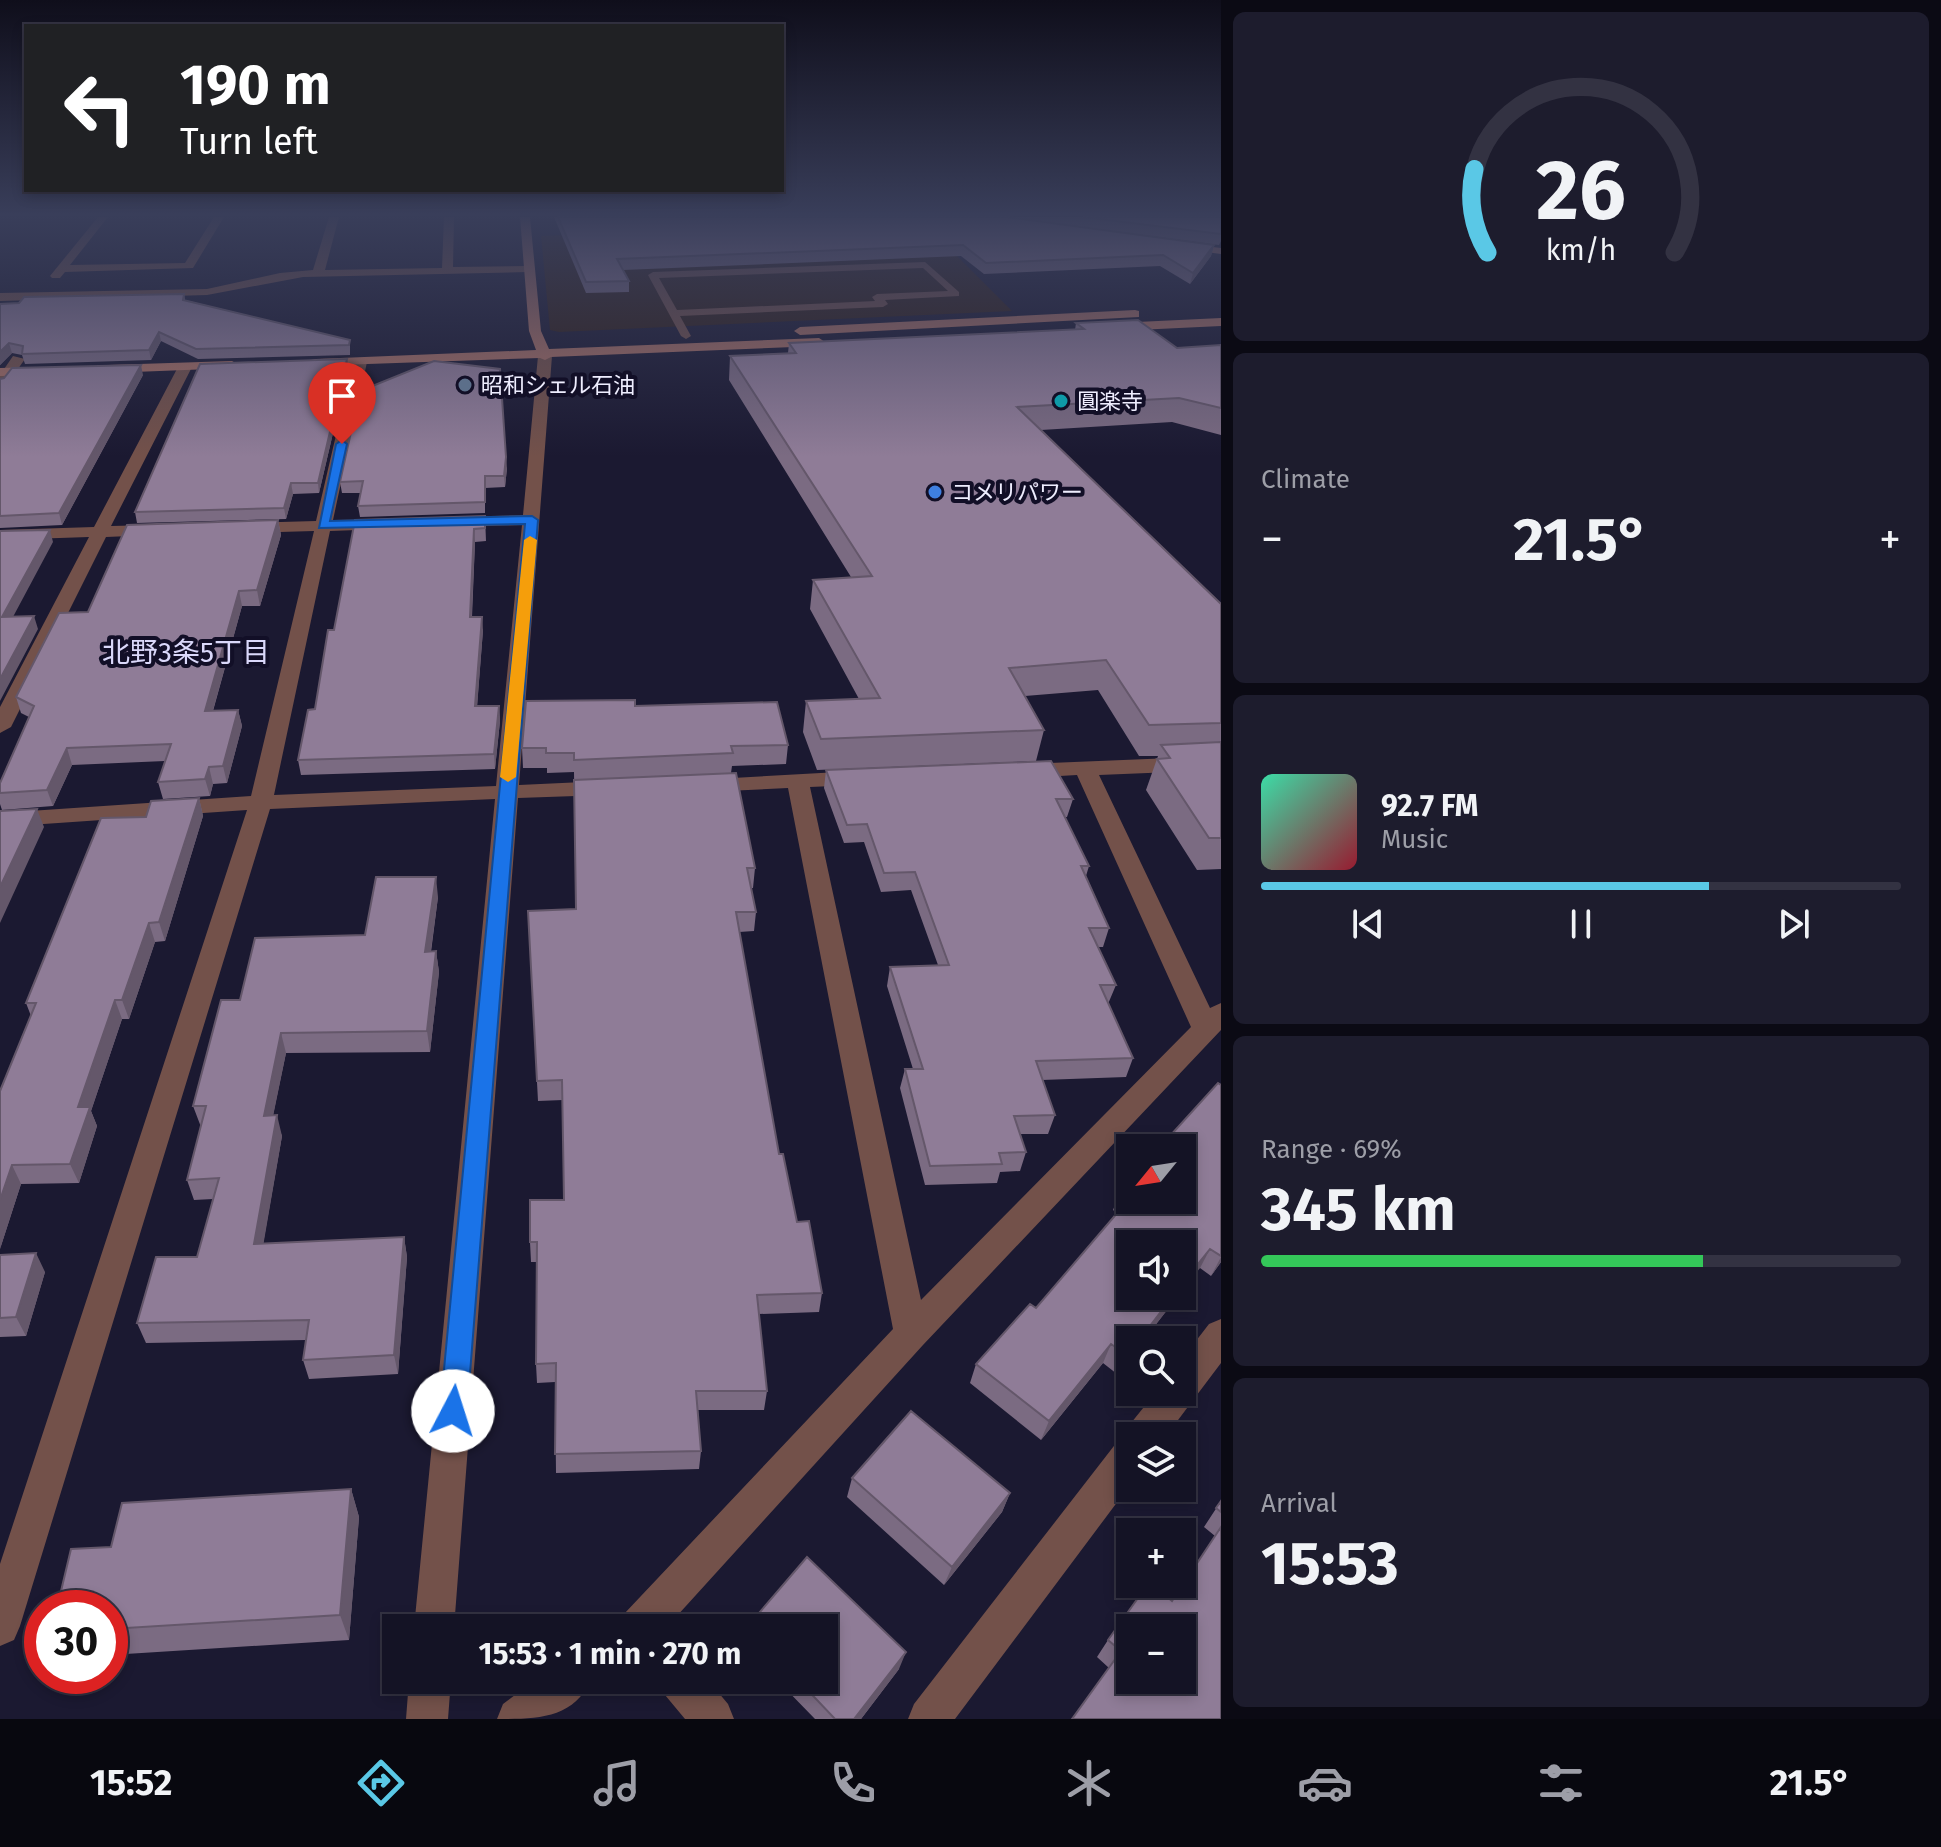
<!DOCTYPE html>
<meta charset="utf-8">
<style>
:root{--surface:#141325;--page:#1d1c2d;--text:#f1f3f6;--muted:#9d9ea7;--line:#333242;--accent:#5ac8e6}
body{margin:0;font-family:"Fira Sans","Noto Sans JP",sans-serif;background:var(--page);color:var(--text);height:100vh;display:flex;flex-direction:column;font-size:30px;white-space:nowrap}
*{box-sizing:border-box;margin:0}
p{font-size:26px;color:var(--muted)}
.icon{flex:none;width:44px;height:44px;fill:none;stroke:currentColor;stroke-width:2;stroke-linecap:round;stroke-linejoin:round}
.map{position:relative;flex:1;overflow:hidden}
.side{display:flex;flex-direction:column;gap:12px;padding:12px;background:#0b0a14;width:720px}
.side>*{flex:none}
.guide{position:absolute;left:24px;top:24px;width:760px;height:168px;border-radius:0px;box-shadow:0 4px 12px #0003,0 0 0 2px var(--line);background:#202124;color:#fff;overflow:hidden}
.needle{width:52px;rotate:240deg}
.buttons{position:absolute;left:1116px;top:1134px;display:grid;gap:16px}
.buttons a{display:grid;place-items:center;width:80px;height:80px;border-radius:0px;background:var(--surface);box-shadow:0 4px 12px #0003,0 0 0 2px var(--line);font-size:40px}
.speed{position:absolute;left:24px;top:1590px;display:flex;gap:16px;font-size:40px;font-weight:700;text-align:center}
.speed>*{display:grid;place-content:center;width:104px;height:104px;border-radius:50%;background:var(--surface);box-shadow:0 4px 12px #0003,0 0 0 2px var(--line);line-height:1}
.speed .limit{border:12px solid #d22;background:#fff;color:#111}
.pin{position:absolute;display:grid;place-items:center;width:68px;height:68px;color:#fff;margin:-82px -34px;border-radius:50% 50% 50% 0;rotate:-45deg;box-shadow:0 0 8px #0007}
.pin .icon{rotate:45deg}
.me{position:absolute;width:88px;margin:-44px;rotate:5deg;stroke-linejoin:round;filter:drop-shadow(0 0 6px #0008)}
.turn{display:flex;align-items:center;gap:28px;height:168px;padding:0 24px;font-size:36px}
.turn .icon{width:104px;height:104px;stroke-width:2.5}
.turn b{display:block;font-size:56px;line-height:68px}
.big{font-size:60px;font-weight:700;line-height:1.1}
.side .tile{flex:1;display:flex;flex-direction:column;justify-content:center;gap:12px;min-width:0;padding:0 28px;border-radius:12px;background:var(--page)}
.side .dial{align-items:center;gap:0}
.dial svg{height:208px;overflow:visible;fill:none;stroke:var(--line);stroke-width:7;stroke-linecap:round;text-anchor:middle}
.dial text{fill:var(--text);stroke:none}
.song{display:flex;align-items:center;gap:24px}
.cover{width:96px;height:96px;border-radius:12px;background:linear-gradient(135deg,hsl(160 70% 55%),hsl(350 70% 35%))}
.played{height:8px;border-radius:4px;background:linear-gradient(90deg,var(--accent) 70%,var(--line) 70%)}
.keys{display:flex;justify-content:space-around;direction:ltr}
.heat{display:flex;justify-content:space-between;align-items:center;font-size:44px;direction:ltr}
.charge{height:12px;border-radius:6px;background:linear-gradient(90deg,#34c759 69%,var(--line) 0)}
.trip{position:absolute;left:382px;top:1614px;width:456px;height:80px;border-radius:0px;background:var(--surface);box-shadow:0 4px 12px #0003,0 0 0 2px var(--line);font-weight:700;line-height:80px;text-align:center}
.dock{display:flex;height:128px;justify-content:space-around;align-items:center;background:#08080f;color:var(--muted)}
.dock .icon{width:56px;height:56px}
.dock .current{color:var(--accent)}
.dock b{font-size:36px;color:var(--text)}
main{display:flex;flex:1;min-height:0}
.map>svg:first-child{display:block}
.commercial{fill:#301f19}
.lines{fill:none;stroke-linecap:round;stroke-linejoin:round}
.lane{fill:#73514a;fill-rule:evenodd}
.street{fill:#73514a;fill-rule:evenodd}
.secondary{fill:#a56e63;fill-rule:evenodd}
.wall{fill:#7b6b82}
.shaded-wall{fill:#64576a}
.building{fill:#8f7c97;stroke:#64576a;stroke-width:2;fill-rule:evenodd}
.route{fill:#1a73e8;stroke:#114b97;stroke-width:2}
.slow{fill:#f59e0b}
.service-dot{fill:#5c6f8a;stroke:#120f27;stroke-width:3}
.culture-dot{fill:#0f9aa8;stroke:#120f27;stroke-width:3}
.shop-dot{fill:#3f7fe0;stroke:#120f27;stroke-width:3}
.labels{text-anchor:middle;stroke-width:8;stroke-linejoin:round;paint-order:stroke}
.far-poi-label{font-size:22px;fill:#eeedfe;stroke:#120f27;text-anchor:start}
.neighbourhood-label{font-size:28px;fill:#dad8fa;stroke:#120f27}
</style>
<main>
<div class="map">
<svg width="1221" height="1719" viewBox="0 0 1221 1719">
<rect width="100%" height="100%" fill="#1b1931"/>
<path class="commercial" d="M922,221l90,90 -453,21 -9,-2 -9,-94z"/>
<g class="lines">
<path class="lane" d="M925,262l34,30v4l-74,4 3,4 -5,3 -203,9 11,20 -5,3 -5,-3 -33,-61 5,-3zM923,268l25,23 -71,3 -5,3 3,4 -198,9 -18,-32z"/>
<path class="street" d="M98,217h10l-38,48 115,-2 29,-46h10l-31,51 -128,4 -5,6h-8l-2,-2z
M329,217h10l-14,53 117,-2 2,-51h10l-1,50 75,-1 6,3 -6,3 -225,5 -96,18 -207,6v-8l207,-4 73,-16 33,-3z
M545,352l7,4 -33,429 86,-4 11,7 -11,7 -87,3 -64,830h-40l81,-829 -225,10 -250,817 -6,14 -14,6v-82l247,-754 -247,17v-14l251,-17 63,-265 -68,2 -8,-5 8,-5 70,-2 37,-159 7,-4 7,4 -34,158 52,-1 8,5 -8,5 -55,2 -56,264 222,-9 26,-261 -68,2 -8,-5 8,-5 69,-2 15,-159z
M13,356l12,3 -20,28 -5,1v-13z
M185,363l7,4 -81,159 43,-1 8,5 -8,5 -48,2 -95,190 -11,6v-26l89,-170 -89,3v-10l94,-3 84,-160z
M1221,756v14l-122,5 111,233 11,-5v27l-298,315 -257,283h-48l6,-14 269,-285 -105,-541 -83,4 -8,-2 -3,-5 3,-5 160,-9 11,7 -11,7 -47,2 111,513 270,-273 -114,-252 -52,3 -11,-7 11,-7z
M1221,1319v44l-55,73h-36v49l-175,234h-47l6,-15 203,-262 10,-4 4,-15 25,-31h26v-33l27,-35z
M409,1680h42l-3,39h-42z
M535,1680h56c-18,39 -54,39 -94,39l6,-15z
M659,1680h49l20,24 6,15h-49l-20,-24z"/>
<path class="secondary" d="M520,217h10l11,114 8,18 270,-11 6,4 -6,4 -268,11 -6,3 -5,-2 -229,8v-6l5,-1 220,-9 -7,-19z
M1180,243l41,5v6l-45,-6v-4z
M1135,310l4,1v6l-339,18 -6,-4 6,-4z
M1221,318v8l-105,5 -6,-4 6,-4z
M232,361l7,4 -2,3 -129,5 -7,-4 7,-4z
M0,368l40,-1 7,4 -7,4 -40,1z"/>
</g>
<path class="wall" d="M554,217h667v24l-2,4 -113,-15 108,15 -3,11 -21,28 -30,-18 -176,8 -23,-18 -338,14 6,11v11l-43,1z
M184,294l1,6 165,40v15l-152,4 -37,-18 -10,19 -126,4 -3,-9 -10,-2 -12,12v-61z
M1076,323l101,25 44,-3v90l-49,-13 -131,8 180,174v265l-24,1 -51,-80 12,-34h-19l-41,-66 -73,6 19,34 -8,31 -219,9 -14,-38 3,-31 53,-2 -49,-90 3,-29 38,-3 -122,-197 1,-24 58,-3 1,-10 286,-13z
M347,359l1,10 -29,124 -26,1 -7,25 -149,4 -2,-11z
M143,375l-81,150 -62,3v-149z
M507,468l-2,19 -20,1v25l-125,4 -2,-11 3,-13h-19l-2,-11z
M485,516l1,25 -11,1 -3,75 11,13 -6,76h22l1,15 -5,48 -194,6 -3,-15 17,-51 19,-79z
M278,520l3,15 -21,71h-18l-29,105 25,-1 4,16 -15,57 -14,1 -3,12 -47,3 -5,-17 7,-21 -93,4 -19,41 -51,4 -2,-6v-21l29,-66 -8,-4 -5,-16 72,-85z
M635,706l153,39 -2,19 -54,2 -1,7 24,95 -2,20h-2l5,24 -2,19 -15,1 40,222 18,68 25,71 -3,19 -60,2 8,77 -3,19h-66l3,41 -2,18 -143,4 -1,-91 -18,1 -1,-19 1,-102h-6l-1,-20 34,-42 -1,-100 -25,1 -10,-190 48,-2 -2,-137 -27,1v-5h-24l-1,-20z
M826,770l247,29 -6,18h-2l24,49 -3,10 23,52 -6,19h-5l18,38 -8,19 25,54 -7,19 -84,3 13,35 -7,19h-28l6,18 -6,19 -20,1 -3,11 -72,2 -25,-97 5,-19h8l-26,-83 3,-19 48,-2 -27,-75 -30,2 -17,-50 -20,1 -20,-55z
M199,798l4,18 -38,125 -10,1 -26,77h-7l-31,92 6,15 -18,57 -58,1 -21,65 31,-233 -5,-13 120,-186z
M438,897l-7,55 5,-1 3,21 -9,80 -144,1 -13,62 9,21 -19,108 141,-7 3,20 -9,117 -89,5 -6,-19 3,-20 -160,3 -9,-20 60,-66 16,-58 -19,1 -7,-20 14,-53 -8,-21 47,-106z
M1221,1085v177l-10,14 -11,-8 -70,28h48l-61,78 -14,-11 -62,77 -71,-57 6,-19 60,-56 81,-95 -4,-3 8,-20z
M0,1255l45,17 -19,64 -26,1z
M852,1478l158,15 -8,19 -58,73 -97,-88z
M351,1489l8,28 -10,123 -239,15 1,-108z
M1221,1501v218l-112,-51 -12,-11 11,-17 64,-39 43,-65 -11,-9z
M899,1669l-38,50h-46l-38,-39h47z"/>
<path class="shaded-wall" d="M1214,245l-3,11 -21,28 3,-11z
M159,332l2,9 -10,19 -2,-10z
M9,343l3,10 -12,12v-13z
M347,359l1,10 -29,124 -1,-10z
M141,365l2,10 -81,150 -3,-12z
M506,457l1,11 -2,19 -1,-11z
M291,483l2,11 -7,25 -2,-11z
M278,520l3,15 -21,71 -3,-16z
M474,529l1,13 -4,88 -1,-13z
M50,530l3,12 -47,88 -4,-13z
M239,591l3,15 -34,122 -3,-17z
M34,616l4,13 -38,72v-22z
M482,617l1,13 -7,91 -1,-15z
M499,706l1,15 -5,48 -1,-15z
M238,710l4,16 -15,57 -4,-17z
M67,748l5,17 -19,41 -6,-16z
M209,767l4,17 -3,12 -5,-17z
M199,798l4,18 -38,125 -6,-19z
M37,809l7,18 -44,96v-36z
M436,877l2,20 -10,75 -3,-20z
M149,923l6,19 -26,77 -7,-19z
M436,951l3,21 -9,80 -3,-21z
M115,1000l7,19 -31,92 6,15 -18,57 -9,-19 8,-57z
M281,1033l5,20 -17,83 -5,-20z
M277,1115l5,21 -22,128 -6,-20z
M12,1165l9,19 -21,65v-49z
M404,1237l3,20 -9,117 -4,-19z
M1210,1249l-10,19 -18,23v-7z
M36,1253l9,19 -19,64 -10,-19z
M1221,1257v5l-10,14z
M1173,1296h5l-34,44h-5z
M1111,1344l-8,19 -62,77 8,-19z
M1130,1351v7l-13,16 10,-19z
M351,1489l8,28 -10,123 -9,-25z
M1010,1493l-8,19 -58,73 8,-18z
M906,1652l-7,17 -38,50h-7z"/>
<path class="building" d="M558,217h449l207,28 -21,28 -30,-18 -177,8 -23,-18 -346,14 12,22 -43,1z
M1083,217h138v17z
M184,294l-1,6 167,40 -1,5 -153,4 -37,-17 -10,18 -127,4 1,-8 -14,-3 -9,9v-48l19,-1 5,-6z
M1138,320l39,28 44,-3v63l-42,-10 -162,9 204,197v119l-72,2 -43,-65 -97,8 35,62 -223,9 -15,-38 74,-3 -67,-118 59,-4 -142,-220 66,-3 -7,-10 295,-14 -8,-6z
M347,359l-29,124h-27l-7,25 -149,4 65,-148z
M434,361l66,8 6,88 -2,19h-19v26l-127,4 5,-25 -23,1 20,-91z
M141,365l-82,148 -59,3v-137l4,-1 8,-10z
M485,516v12l-11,1 -4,88h12l-7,89h24l-5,48 -196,6 10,-50 7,-1 13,-79h6l21,-110z
M278,520l-21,70 -18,1 -34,120 33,-1 -15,56 -14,1 -4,12 -47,3 13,-38 -104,4 -20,42 -47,3v-10l34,-77 -18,-9 43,-84 29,-1 39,-87z
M50,530l-48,87 32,-1 -34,63v-148z
M635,700v6l142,-4 11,43 -57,1 2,7 -159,7v-7h-28v-5h-24l4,-47z
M1221,742v96h-12l-52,-79 13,-1 -9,-13z
M1051,761l22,38h-17l33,67h-8l28,62h-20l27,57h-16l33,73 -97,3 19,54 -41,1 12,36 -27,1 3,11 -72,2 -25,-97h18l-33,-102 59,-2 -34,-93 -31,1 -17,-49 -20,1 -21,-55z
M736,773l19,95h-8l9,44h-20l43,242h4l14,68 12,-1 13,72 -65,2 10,96h-71l5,60 -146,3 1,-91 -20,1 1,-122h-7v-42h34l-2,-120 -25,1 -9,-170 48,-2 -2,-129z
M199,798l-40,124 -10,1 -27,77h-7l-37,107h12l-20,57 -58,1 -12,35v-109l36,-88h-10l75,-185 45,-1 5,-16z
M37,809l-37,78v-76z
M376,877h60l-11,75 11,-1 -9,80 -146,2 -17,83 13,-1 -23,129 150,-7 -10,118 -91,5 6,-40 -172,3 19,-66h41l22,-79 -32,2 19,-74h-13l28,-106h19l15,-62 110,-3z
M1218,1083l3,2v171l-11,-7 -28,35v-40h-52v52h43l-34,44h-9v11l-3,4 -16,-11 -62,77 -73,-57 54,-60 6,4 94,-110v2h52v-52h-23z
M1130,1180v16l-9,-6z
M36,1253l-20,64 -16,1v-63z
M911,1411l99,82 -58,74 -100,-89z
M351,1489l-11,126 -230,14v-21h-53l14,-59 40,-2 11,-44z
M1221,1501v11l-5,-4z
M1221,1527v192h-149l49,-68 -13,-11 40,-56h4l20,17zM1130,1628h52v52h-52z
M807,1557l99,95 -52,67h-19l-37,-39h26v-52l-77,-1z"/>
<linearGradient id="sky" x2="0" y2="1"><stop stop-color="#0f0e1b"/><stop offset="0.47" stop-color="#393e5a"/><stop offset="1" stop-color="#393e5a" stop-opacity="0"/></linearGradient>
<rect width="1221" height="457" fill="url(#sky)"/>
<path class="route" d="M342,440l5,4 -17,77 202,-5 6,4 -71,891 -4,10 -10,4 -9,-4 -4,-10 85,-887 -206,4 17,-84z"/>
<path class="slow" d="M530,536l7,4 -21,237 -8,5 -8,-5 24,-237z"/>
<circle class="service-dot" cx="465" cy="385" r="8"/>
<circle class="culture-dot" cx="1061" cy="401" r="8"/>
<circle class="shop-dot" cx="935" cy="492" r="8"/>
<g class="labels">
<g class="far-poi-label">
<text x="481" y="393">昭和シェル石油</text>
<text x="1077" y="409">圓楽寺</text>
<text x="951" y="500">コメリパワー</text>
</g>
<g class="neighbourhood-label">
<text x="186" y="662">北野3条5丁目</text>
</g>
</g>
</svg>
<div class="buttons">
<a><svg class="needle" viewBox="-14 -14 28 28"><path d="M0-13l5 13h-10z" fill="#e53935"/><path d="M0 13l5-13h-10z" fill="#9d9ea7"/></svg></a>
<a><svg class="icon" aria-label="sound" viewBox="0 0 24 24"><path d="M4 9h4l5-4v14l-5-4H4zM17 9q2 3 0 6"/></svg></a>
<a><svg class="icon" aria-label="search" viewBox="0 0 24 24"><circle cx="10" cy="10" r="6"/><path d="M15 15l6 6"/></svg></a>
<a><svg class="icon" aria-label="layers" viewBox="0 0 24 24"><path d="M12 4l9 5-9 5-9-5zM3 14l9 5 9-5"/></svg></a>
<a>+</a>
<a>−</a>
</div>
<div class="speed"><div class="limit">30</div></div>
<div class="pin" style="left:342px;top:444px;background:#d93025"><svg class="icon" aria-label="arrive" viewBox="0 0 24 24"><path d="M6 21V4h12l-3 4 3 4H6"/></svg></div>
<svg class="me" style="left:453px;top:1411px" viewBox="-20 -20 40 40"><circle r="19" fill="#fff"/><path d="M0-13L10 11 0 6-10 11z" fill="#1a73e8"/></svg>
<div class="trip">15:53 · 1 min · 270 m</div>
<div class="guide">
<div class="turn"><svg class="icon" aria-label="left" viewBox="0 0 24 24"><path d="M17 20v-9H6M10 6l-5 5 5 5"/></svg><div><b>190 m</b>Turn left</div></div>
</div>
</div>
<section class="side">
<div class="tile dial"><svg viewBox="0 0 100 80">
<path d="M14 69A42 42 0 1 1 86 69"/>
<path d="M14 69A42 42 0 0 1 9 37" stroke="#5ac8e6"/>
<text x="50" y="56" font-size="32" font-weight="700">26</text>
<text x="50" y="72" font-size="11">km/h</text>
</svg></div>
<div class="tile"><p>Climate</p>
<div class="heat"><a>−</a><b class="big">21.5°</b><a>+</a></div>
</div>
<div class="tile">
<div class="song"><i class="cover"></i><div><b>92.7 FM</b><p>Music</p></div></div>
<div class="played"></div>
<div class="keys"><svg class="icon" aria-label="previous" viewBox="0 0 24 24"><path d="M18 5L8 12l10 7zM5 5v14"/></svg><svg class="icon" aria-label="pause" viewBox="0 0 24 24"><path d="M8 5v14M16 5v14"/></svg><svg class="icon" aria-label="next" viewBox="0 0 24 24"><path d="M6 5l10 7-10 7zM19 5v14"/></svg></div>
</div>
<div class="tile"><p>Range · 69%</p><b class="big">345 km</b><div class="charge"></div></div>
<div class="tile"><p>Arrival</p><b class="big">15:53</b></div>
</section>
</main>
<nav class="dock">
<b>15:52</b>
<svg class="icon current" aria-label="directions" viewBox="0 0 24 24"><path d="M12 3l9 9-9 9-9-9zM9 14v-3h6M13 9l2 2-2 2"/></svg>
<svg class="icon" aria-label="music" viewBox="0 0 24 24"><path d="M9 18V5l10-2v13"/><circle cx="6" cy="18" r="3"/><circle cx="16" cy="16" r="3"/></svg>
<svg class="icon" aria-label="phone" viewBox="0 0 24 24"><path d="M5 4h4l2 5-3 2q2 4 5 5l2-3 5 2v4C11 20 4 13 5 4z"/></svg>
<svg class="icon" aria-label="climate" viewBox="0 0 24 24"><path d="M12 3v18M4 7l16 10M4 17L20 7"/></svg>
<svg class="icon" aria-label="car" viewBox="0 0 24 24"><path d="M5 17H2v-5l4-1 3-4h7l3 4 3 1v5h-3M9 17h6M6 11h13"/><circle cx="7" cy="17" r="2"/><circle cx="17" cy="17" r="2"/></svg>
<svg class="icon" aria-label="filters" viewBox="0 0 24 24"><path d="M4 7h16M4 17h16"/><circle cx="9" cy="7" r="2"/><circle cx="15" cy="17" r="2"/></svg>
<b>21.5°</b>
</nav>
